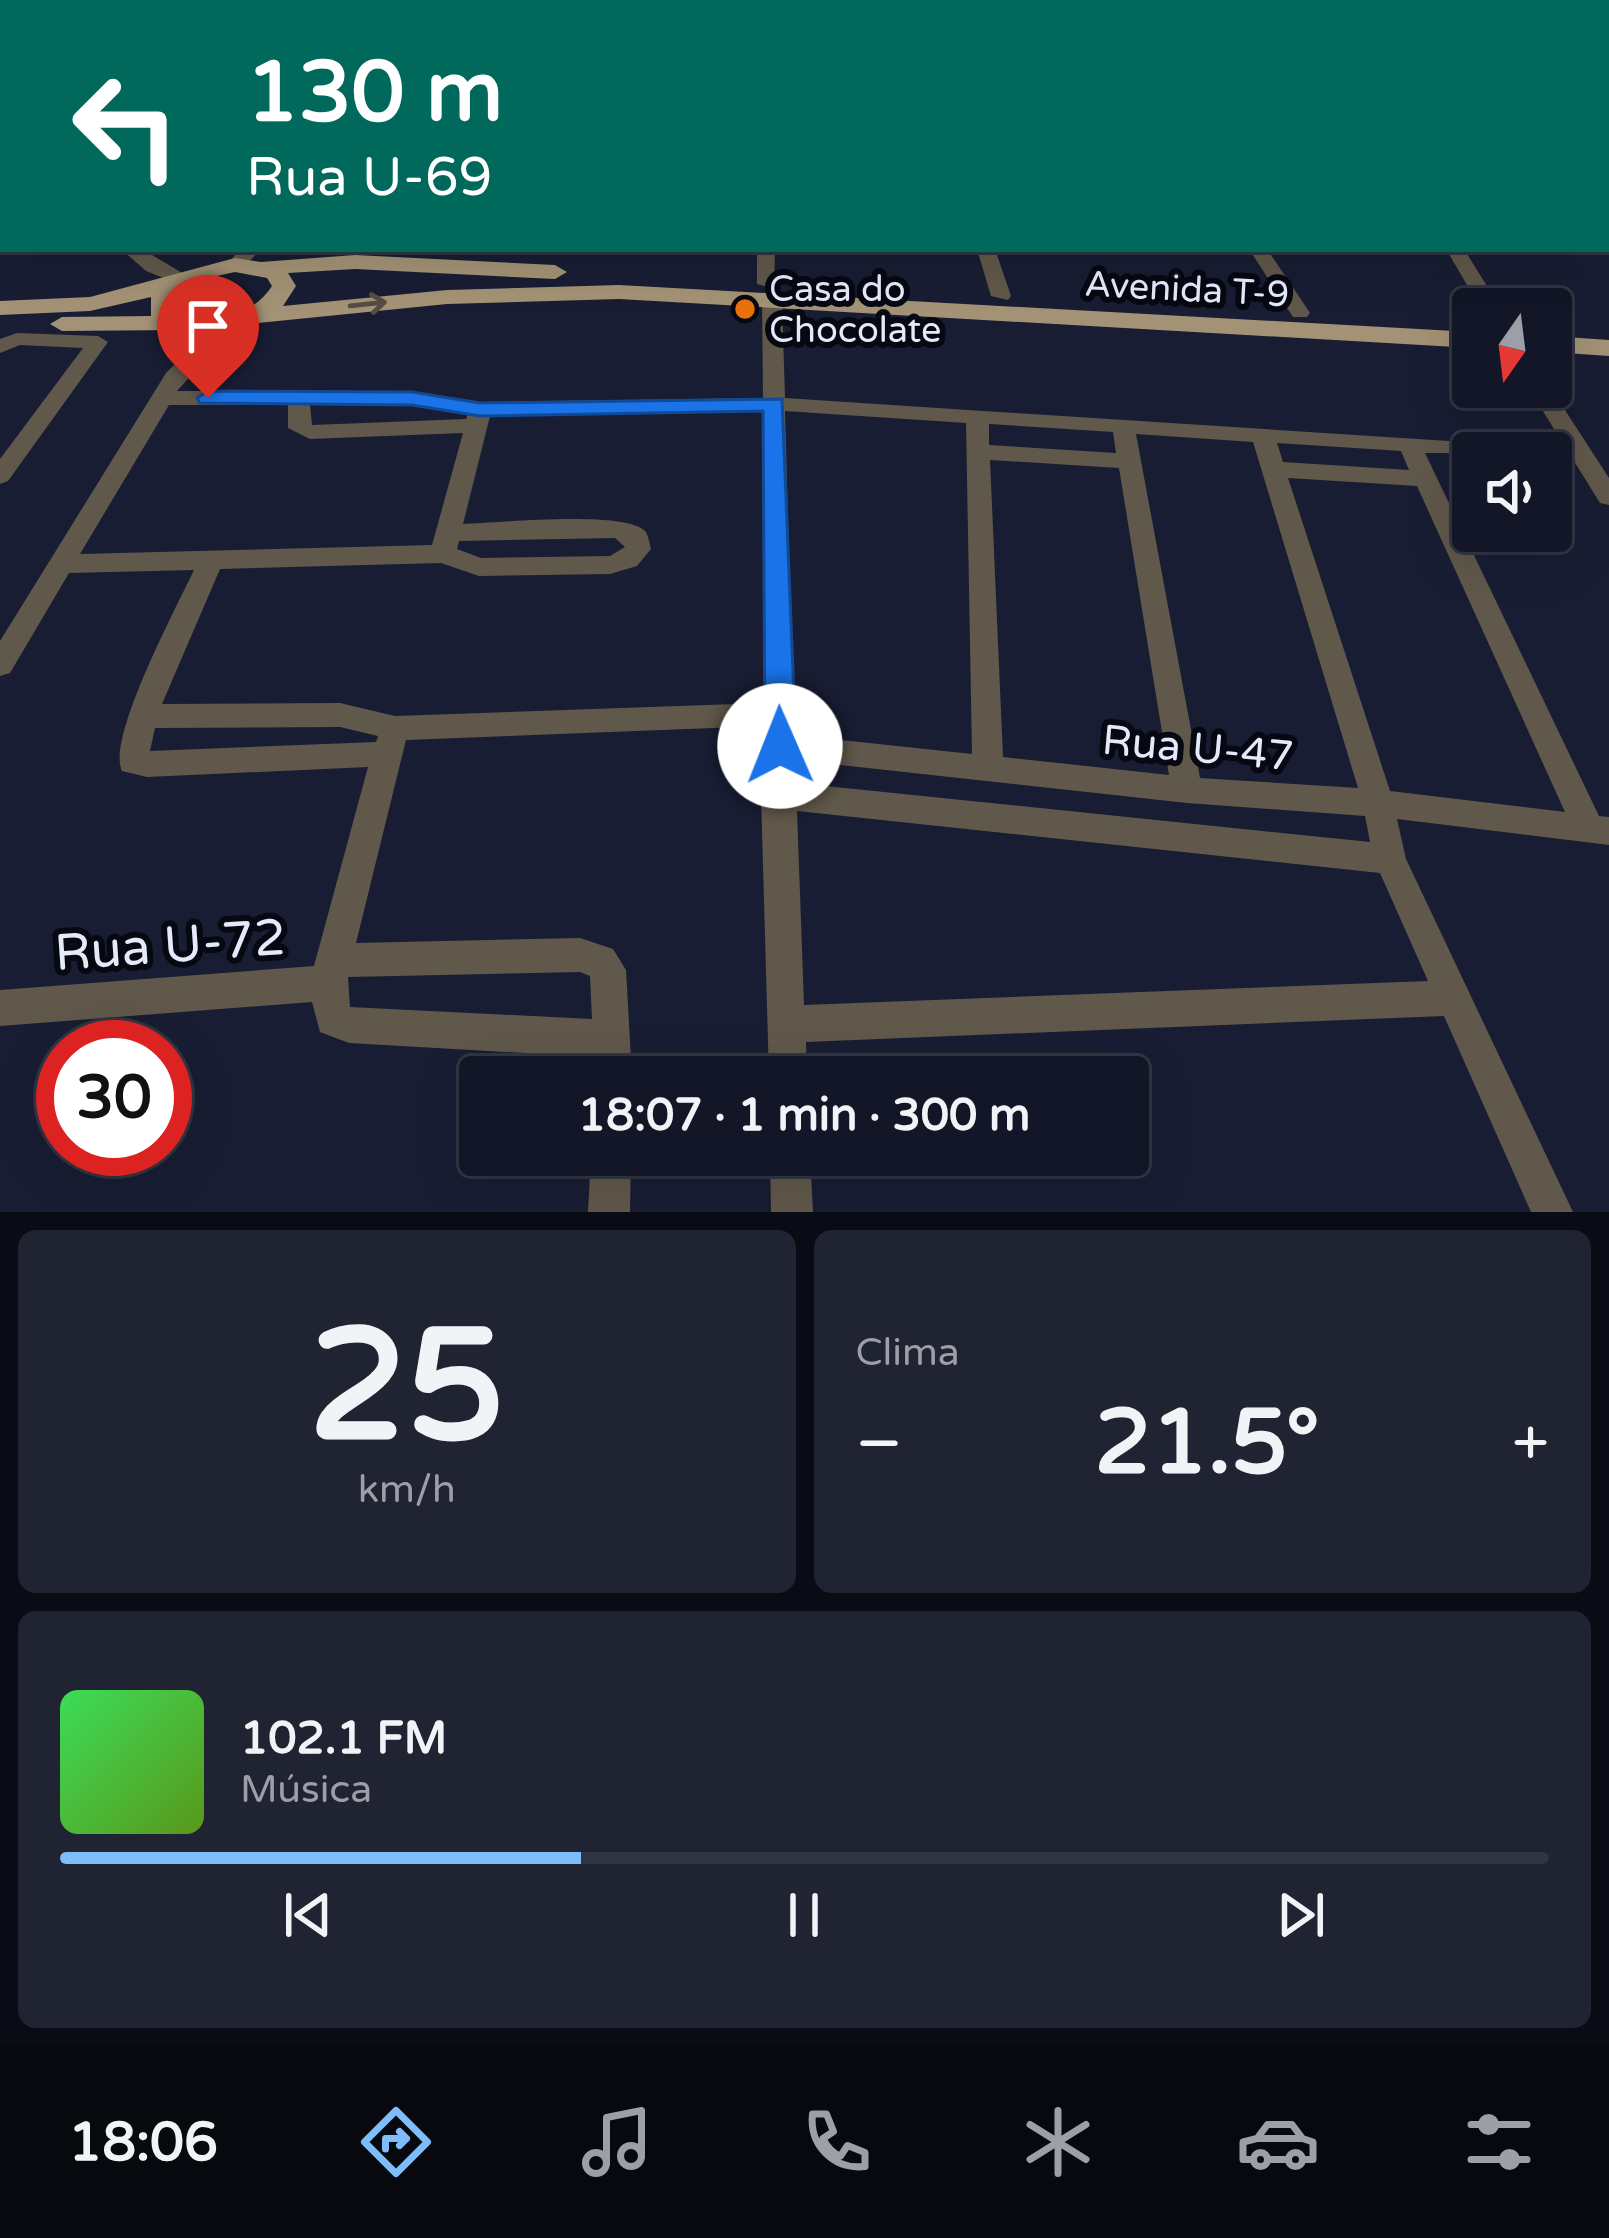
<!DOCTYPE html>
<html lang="pt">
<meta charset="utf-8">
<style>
:root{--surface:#121626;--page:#1f2332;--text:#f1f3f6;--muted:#9c9fa7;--line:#313543;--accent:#7ebdf9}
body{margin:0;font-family:"Varela Round",sans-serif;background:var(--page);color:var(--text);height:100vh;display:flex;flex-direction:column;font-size:45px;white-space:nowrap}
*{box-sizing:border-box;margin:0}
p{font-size:39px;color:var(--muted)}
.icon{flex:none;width:66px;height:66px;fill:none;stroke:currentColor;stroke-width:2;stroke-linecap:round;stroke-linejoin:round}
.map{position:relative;height:1212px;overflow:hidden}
.sheet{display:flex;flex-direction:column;gap:18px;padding:18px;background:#0a0c15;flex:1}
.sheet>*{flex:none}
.hud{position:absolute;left:0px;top:0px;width:1611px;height:252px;box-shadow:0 12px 48px #0002,0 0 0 3px var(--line);background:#00695c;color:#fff;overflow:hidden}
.needle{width:78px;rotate:194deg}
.controls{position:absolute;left:1452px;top:288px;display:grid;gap:24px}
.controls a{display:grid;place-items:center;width:120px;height:120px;border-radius:12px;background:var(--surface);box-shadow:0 12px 48px #0002,0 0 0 3px var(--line);font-size:60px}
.speed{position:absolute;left:36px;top:1020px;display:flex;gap:24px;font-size:60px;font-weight:700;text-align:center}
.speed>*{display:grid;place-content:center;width:156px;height:156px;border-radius:50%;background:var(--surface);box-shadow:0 12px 48px #0002,0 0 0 3px var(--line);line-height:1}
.speed .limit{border:18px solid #d22;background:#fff;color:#111}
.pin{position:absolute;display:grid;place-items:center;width:102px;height:102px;color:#fff;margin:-123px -51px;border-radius:50% 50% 50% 0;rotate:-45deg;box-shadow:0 0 12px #0007}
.pin .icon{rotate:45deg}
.me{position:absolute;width:132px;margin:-66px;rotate:359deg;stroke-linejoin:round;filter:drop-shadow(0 0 9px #0008)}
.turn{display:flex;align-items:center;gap:42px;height:252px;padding:0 48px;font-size:54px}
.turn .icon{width:156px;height:156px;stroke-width:2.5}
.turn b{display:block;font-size:84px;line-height:102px}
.big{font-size:90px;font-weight:700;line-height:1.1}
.sheet .widget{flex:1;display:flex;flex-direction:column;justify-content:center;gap:18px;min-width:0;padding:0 42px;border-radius:18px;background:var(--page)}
.sheet .dial{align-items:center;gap:0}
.dial b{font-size:156px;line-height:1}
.song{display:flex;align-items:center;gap:36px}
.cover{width:144px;height:144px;border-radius:18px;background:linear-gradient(135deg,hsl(130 70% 55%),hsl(90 70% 35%))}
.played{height:12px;border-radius:6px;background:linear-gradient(90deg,var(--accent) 35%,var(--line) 35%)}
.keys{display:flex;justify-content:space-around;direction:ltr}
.heat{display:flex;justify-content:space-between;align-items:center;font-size:66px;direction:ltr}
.sheet .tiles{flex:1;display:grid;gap:18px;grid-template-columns:1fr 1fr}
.widget:last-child{grid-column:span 2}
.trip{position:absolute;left:459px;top:1056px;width:690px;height:120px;border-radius:12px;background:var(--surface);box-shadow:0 12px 48px #0002,0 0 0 3px var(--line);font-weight:700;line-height:120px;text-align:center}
.tab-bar{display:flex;height:192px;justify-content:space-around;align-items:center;background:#07090f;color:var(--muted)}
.tab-bar .icon{width:84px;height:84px}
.tab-bar .current{color:var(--accent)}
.tab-bar b{font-size:54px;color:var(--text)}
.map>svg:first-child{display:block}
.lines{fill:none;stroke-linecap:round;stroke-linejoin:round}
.minor{fill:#60584a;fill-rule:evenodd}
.major{fill:#a39275;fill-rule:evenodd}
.oneway{stroke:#544d44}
.route{fill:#1a73e8;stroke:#114b97;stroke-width:3}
.food-dot{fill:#e8710a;stroke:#060812;stroke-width:4.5}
.labels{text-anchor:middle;stroke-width:12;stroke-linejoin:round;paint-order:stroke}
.far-poi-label{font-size:36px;fill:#e5e9f9;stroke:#060812;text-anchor:start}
.far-street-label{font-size:36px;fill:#e5e9f9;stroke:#060812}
.street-label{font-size:42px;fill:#e5e9f9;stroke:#060812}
.near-street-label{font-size:51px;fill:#e5e9f9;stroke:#060812}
</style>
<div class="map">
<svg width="1609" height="1212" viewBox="0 0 1609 1212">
<rect width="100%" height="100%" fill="#181d33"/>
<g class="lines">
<path class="minor" d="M460,0h169l-172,3z
M749,0h12v3h-12z
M0,14h3v8h-3z
M1608,44h1v8h-1z
M0,132l3,1v11l-3,-1z
M3,167v10l-3,1v-10z
M121,249h21l52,31 -10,6 -38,-15z
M241,249h20l-19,20h-14l-2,-4z
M757,249h18l-1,39 -17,-4z
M977,249h18l16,47 -3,4 -17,-4z
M1249,249h18l43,64 -3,4h-14z
M1446,249h18l37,60h-20z
M772,295l10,6 3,97 770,50 4,5 -8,6v-6h-126l174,363 10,1v28l-212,-26 9,40 167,353h-42l-87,-196 -638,26 1,35h-38l-8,-282 3,-69 -358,14 -50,203 224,-5 33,11 13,21 6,107h-38l-1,-20 -244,-14 -29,-11 -8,-30 -312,24v-36l314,-24 54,-199 -221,10 -25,-6c-16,-32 55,-165 72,-201l-125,3 -59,100 -10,3v-35l166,-268 54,-53 7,-2 10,6 -60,67h235l68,11 283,-4 -1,-97zM169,405h119v23l22,11 153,-6 -31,112 -352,9zM310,405h102l56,9 -2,5 -154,6zM763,411l1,292 -369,13 -55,-13 -178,1 58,-135 221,-6 38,13 131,-2 27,-8 14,-17c-1,-4 -3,-15 -6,-18 -21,-21 -149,-8 -182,-7l27,-108zM785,411l181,12 6,331 -178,-19zM989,424l124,8 3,21 -127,-8zM1136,434l117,8 105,346 -158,-10zM1277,443l124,8 8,19 -126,-8zM990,460l129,8 50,307 -166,-18zM1288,478l129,8 148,326 -175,-21zM615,538l10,9 -15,9 -129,2 -24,-9 2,-8zM340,727l38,9 -2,6 -226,9 5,-23zM795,760l392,43 178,13 5,26 -574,-59zM797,811l583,62 48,108 -624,24zM580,972l10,4 2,43 -242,-12 -2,-30z
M17,333l81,3 10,6 -100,139 -8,3v-25l83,-111 -63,-3 -20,8v-14z
M1528,387h22l59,91v27l-9,-2z
M591,1155h40l-1,57h-42z
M770,1155h40l3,57h-42z"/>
<path class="major" d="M987,0h18l2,3h-18z
M1522,0h16v3h-16z
M355,255l200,10 12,7 -12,7 -200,-10 -67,4 8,13 -13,20 164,-16 172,-5 854,47v16l-854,-49 -172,5 -189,19 -49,12 -32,-5 -115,1 -12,-7 12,-7 89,-1v-19l-61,14 -90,4v-14l90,-4 145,-39 26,4zM235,272l32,6 5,8c-20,31 -67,45 -99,23l1,-8 29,-22z
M1551,336l58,4v16l-58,-4z"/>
</g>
<defs><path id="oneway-shaft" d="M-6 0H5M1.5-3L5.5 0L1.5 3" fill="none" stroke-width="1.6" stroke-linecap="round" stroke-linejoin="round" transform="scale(3)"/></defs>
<use class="oneway" href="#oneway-shaft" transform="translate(368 304) rotate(-6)"/>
<path class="route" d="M208,391l204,1 68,11 302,-4 14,347 -5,9 -11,4 -11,-4 -4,-9 -2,-335 -283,5 -68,-11 -212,-2 -3,-5z"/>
<circle class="food-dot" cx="745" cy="309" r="12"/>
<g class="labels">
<g class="far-poi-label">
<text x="769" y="301">Casa do<tspan x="769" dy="41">Chocolate</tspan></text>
</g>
<g class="far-street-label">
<text transform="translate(1187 288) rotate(3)" y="13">Avenida T-9</text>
</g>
<g class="street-label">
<text transform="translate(1198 747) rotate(5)" y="15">Rua U-47</text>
</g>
<g class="near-street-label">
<text transform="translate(170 944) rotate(-4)" y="18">Rua U-72</text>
</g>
</g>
</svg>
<div class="controls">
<a><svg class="needle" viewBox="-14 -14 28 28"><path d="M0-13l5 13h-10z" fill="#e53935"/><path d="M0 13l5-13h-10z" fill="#9c9fa7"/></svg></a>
<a><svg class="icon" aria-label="sound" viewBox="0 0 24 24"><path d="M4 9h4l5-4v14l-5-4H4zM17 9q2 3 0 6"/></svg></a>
</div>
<div class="speed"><div class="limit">30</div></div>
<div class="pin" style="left:208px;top:398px;background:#d93025"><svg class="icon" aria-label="arrive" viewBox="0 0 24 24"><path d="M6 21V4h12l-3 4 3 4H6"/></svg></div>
<svg class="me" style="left:780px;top:746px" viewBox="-20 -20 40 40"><circle r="19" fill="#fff"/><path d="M0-13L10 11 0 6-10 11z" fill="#1a73e8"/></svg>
<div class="trip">18:07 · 1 min · 300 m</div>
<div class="hud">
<div class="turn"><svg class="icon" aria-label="left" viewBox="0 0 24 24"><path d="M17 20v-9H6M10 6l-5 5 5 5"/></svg><div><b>130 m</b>Rua U-69</div></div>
</div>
</div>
<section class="sheet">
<div class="tiles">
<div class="widget dial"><b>25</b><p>km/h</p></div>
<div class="widget"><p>Clima</p>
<div class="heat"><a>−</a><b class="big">21.5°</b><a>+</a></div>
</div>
<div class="widget">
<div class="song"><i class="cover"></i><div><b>102.1 FM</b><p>Música</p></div></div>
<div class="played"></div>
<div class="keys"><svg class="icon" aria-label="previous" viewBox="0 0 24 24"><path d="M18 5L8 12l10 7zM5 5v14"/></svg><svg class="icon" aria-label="pause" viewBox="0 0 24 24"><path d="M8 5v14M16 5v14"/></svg><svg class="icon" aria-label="next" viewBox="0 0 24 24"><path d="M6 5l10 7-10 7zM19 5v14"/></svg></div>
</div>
</div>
</section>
<nav class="tab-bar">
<b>18:06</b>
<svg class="icon current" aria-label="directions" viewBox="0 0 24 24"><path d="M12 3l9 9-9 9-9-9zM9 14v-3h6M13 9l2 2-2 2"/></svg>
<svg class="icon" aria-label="music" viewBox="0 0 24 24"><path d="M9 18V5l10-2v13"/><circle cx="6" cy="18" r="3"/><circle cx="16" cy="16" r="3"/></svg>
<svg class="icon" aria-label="phone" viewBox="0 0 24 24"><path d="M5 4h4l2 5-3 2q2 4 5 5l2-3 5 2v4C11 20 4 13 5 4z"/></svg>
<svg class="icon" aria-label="climate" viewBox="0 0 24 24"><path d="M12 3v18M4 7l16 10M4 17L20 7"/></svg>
<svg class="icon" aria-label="car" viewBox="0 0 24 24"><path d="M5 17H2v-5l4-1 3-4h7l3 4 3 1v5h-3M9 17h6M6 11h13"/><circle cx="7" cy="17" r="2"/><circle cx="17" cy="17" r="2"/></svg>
<svg class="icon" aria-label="filters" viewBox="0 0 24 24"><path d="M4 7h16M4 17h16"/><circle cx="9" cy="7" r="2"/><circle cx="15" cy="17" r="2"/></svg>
</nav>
